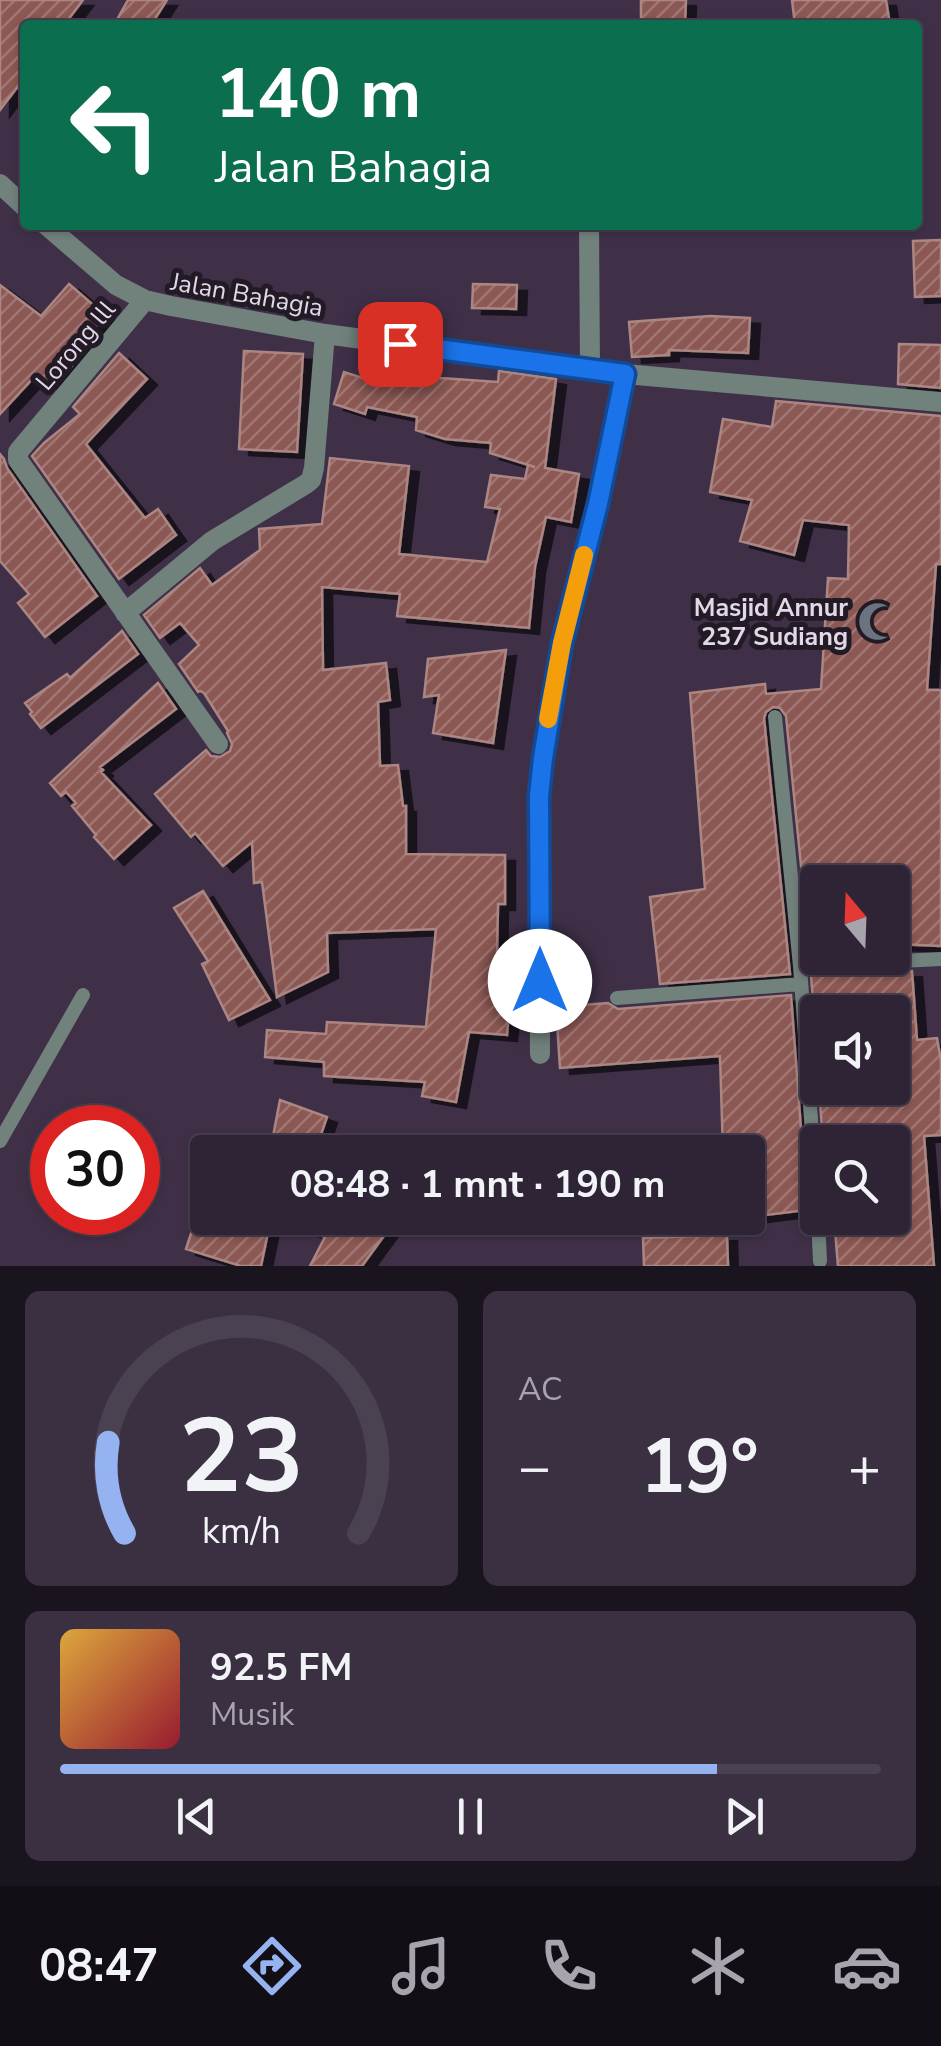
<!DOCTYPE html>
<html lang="id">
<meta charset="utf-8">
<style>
:root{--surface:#2f2436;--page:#3b3042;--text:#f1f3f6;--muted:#a7a4ad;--line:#4a4151;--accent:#95b2f1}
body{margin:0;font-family:"Nunito Sans",sans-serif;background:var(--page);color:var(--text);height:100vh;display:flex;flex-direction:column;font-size:38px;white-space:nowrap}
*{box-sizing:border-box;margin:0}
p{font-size:32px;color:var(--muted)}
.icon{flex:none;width:55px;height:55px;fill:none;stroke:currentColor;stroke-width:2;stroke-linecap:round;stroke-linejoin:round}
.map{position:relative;height:1266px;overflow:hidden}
.sheet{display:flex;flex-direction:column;gap:25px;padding:25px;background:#1a141e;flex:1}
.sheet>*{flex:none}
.guide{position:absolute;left:20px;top:20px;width:902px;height:210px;border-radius:10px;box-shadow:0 2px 8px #0004,0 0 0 2px var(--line);background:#0b6e4f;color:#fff;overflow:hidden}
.needle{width:65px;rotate:341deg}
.controls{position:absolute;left:800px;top:865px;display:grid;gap:20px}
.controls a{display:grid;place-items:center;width:110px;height:110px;border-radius:10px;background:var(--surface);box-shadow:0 2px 8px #0004,0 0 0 2px var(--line);font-size:50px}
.speed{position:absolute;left:30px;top:1105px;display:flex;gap:20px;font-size:50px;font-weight:700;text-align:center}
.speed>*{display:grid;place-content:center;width:130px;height:130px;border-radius:50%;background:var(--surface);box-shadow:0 2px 8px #0004,0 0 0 2px var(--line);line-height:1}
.speed .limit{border:15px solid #d22;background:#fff;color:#111}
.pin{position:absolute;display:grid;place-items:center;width:85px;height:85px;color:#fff;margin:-42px;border-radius:20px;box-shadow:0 5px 15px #0006}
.me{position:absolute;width:110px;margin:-55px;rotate:0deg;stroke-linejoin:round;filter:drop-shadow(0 0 8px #0008)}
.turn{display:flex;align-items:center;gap:35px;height:210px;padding:0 30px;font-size:45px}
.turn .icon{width:130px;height:130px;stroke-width:2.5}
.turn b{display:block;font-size:70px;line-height:85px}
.big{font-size:75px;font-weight:700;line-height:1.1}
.sheet .card{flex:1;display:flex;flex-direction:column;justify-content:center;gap:15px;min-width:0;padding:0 35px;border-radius:15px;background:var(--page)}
.sheet .dial{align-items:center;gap:0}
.dial svg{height:260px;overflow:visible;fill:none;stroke:var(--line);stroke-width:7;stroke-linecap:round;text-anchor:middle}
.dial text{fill:var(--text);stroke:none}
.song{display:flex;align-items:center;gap:30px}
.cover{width:120px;height:120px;border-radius:15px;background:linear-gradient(135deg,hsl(40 70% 55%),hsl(350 70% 35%))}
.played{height:10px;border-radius:5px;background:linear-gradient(90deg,var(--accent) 80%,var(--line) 80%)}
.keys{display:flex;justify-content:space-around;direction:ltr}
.heat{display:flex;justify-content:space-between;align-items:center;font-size:55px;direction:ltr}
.sheet .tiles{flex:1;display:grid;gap:25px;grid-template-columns:1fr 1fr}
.card:last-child{grid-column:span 2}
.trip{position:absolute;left:190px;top:1135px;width:575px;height:100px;border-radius:10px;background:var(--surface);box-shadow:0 2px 8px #0004,0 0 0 2px var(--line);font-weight:700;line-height:100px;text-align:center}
.dock{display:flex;height:160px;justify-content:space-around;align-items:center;background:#130e16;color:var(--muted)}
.dock .icon{width:70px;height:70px}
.dock .current{color:var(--accent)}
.dock b{font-size:45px;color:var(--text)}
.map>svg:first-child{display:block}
.building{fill:url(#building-hatch);stroke:#ab8682;stroke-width:2.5;filter:url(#shadow)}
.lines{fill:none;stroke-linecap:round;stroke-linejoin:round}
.lane{stroke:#71817c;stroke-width:14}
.street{stroke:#71817c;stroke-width:20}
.route-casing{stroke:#114b97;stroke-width:25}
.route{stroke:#1a73e8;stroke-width:18}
.slow{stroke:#f59e0b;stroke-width:18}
.labels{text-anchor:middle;stroke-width:10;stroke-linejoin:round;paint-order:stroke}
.street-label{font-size:25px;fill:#e2d8e7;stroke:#221b26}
.poi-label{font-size:25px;font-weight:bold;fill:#e2d8e7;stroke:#221b26;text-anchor:end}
</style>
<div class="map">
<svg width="941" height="1266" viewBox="0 0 941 1266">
<defs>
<pattern id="building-hatch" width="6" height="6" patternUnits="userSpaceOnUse" patternTransform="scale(2.5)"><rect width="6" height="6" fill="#8c5853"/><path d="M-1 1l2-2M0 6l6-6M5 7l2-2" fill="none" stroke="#a17774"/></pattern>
<filter id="shadow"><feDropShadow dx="10" dy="6" stdDeviation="0" flood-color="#0009"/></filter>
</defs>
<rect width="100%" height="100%" fill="#3f3048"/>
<path class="building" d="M0,0h83l-19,25h-39v52l-25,33z
M128,0h39l-16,25h-37z
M641,0h45l-1,25h-44z
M792,0h94l4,25h-95z
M941,240v56l-26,1 -2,-56z
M69,284l37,32 -12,13 5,5 -46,54 -16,-14 -37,40v-129l41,31z
M473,284l44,1 -1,24 -44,-1z
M710,316l40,2 -2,35 -79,-3v5l-37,2 -3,-35z
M899,344l42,1v43l-43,-4z
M244,351l59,3 -6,98 -58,-3z
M119,353l28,26 -61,65 59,74 13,-9 18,26 -57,44 -87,-123 12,-13 36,-29 -7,-7z
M389,368l52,10 57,4 1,-11 57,8 -11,89 34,6 -8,48 -25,-5 -11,50 -6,61 -132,-12 3,-22 -78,-7 1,83 63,-7 4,37 -12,2 2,64 18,-1 5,41h3v48l99,1v49h-7l-1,51 17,1 -7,79 -38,-3 -13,70 -34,-6 3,-14 -101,-6v-14l-59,-5 2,-27 59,4 1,-12 99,5 10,-98 -109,4 1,39 -51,25 -15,-115 -8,1 -2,-41 -29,24 -28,-33 -4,4 -36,-43 51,-44 5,6 9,1 10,-6 2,-7 -5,-11 1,-2 -24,-38 -4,-2 -2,1 -19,-28 20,-19 -19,-22 -20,15 -16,-23 56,-47 12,17 48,-35 -1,-21 63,-5 8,-66 79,8 -10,88 88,8 13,-53 -15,-2 6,-32 34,4 3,-14 7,2 -45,-14 1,-10 -46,-4 -29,-9 1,-13 -50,-10 -2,7 -31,-10 10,-32 41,13z
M776,401l165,15v148h-5l-9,126h14v256l-45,-2 -4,-62h-74v72l-8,1 -24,-239 -6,-8 -7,-1 -7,5 -2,6 26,256 -130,10 -10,-87 55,-8 -15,-196 75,-9 1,10 55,-5 7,-111 20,1 1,-54 -46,-5 -9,35 -54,-14 12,-41 -42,-8 13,-73 49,8z
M0,454l4,5 3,9 90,128 -52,41 -27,-34 11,-9 -29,-33z
M122,631l16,23 -97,74 -11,-14 2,-2 -7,-9 42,-29 3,4z
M506,650l-13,93 -60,-10 6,-38 -15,2 4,-38z
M158,683l18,26 -76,58 3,3 -2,2 50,53 -37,34 -20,-22 2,-2 -24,-29 4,-3 -10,-11 -5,4 -11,-13z
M203,891l67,109 -41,20 -27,-56 6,-3 -34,-53z
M912,971l5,69 20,-2 4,23v74l-17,1 10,130h-96l-4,-48h58v-76h-69l-4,-54h73v-76h-78l-3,-36z
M791,995l16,215 -59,7v-65h-25l-3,-96 -160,12 -4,-61 52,-4 10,6z
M280,1100l47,17 -12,35h-45z
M196,1218h75l-10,48h-20l-55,-17z
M281,1218h116l-35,48h-52l15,-29z
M727,1235l1,31h-84l-1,-28z"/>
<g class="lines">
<path class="lane" d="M775,717l25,249 18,251
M800,966l141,-7
M617,998l184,-14
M0,1141l83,-146
M818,1218l2,43"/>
<path class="street" d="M0,184l25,23
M46,225l70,60 29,15 26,6 154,28 300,40 316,28
M589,225l1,145
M145,300l-127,152v8l200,284
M125,613l87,-72 94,-57 5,-4 3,-12 11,-134
M540,1054l-1,-257 10,-84 13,-70 36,-140 27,-129"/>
</g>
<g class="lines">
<defs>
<path id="route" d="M400,344l225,30 -27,130 -36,139 -19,115 -4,38 1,185"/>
</defs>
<use href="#route" class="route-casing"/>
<use href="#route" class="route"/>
<path class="slow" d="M548,719l14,-76 22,-88"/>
</g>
<defs>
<symbol id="mosque-bare" viewBox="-9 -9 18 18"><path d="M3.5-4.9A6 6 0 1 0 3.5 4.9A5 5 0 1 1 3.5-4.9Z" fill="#6b7280" stroke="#221b26" stroke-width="2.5" paint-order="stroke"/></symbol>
</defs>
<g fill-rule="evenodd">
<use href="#mosque-bare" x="850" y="594" width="55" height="55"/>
</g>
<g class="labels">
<g class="street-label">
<text transform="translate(247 294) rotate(10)" y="9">Jalan Bahagia</text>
<text transform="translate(75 345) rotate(-50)" y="9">Lorong lll</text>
</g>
<g class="poi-label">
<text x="848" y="616">Masjid Annur<tspan x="848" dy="29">237 Sudiang</tspan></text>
</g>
</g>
</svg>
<div class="controls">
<a><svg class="needle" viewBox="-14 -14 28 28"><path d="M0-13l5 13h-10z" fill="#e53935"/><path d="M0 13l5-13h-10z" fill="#a7a4ad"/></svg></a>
<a><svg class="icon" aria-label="sound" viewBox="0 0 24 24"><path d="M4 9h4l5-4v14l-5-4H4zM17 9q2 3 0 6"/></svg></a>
<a><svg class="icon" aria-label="search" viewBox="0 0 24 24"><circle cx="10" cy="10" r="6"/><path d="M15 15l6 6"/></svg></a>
</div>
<div class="speed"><div class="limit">30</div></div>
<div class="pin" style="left:400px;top:344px;background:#d93025"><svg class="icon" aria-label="arrive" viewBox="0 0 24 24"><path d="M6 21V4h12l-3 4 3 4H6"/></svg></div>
<svg class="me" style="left:540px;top:981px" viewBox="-20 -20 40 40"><circle r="19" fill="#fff"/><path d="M0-13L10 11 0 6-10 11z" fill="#1a73e8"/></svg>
<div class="trip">08:48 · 1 mnt · 190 m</div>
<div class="guide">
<div class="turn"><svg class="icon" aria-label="left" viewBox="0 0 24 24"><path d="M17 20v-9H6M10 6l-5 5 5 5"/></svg><div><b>140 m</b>Jalan Bahagia</div></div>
</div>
</div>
<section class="sheet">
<div class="tiles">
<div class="card dial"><svg viewBox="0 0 100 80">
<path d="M14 69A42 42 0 1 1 86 69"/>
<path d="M14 69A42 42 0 0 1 9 41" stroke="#95b2f1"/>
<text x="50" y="56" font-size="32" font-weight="700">23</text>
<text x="50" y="72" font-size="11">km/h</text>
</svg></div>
<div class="card"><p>AC</p>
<div class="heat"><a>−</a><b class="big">19°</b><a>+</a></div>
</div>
<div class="card">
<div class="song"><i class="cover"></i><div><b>92.5 FM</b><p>Musik</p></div></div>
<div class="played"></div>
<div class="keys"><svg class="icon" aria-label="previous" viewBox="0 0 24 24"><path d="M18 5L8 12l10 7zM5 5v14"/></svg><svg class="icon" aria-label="pause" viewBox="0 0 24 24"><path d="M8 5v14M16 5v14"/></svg><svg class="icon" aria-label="next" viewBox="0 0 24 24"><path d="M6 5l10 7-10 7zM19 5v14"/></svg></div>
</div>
</div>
</section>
<nav class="dock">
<b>08:47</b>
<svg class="icon current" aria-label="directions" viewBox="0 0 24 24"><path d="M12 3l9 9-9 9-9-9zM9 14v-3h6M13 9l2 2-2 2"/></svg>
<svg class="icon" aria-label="music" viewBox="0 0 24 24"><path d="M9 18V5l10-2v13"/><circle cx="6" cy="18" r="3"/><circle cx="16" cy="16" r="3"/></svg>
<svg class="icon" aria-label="phone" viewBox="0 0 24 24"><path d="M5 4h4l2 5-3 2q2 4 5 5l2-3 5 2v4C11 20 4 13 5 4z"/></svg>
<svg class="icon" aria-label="climate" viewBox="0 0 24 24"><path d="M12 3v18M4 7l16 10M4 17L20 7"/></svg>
<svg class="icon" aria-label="car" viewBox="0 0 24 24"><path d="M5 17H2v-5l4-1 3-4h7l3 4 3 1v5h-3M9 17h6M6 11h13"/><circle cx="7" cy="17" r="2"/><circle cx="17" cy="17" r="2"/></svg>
</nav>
